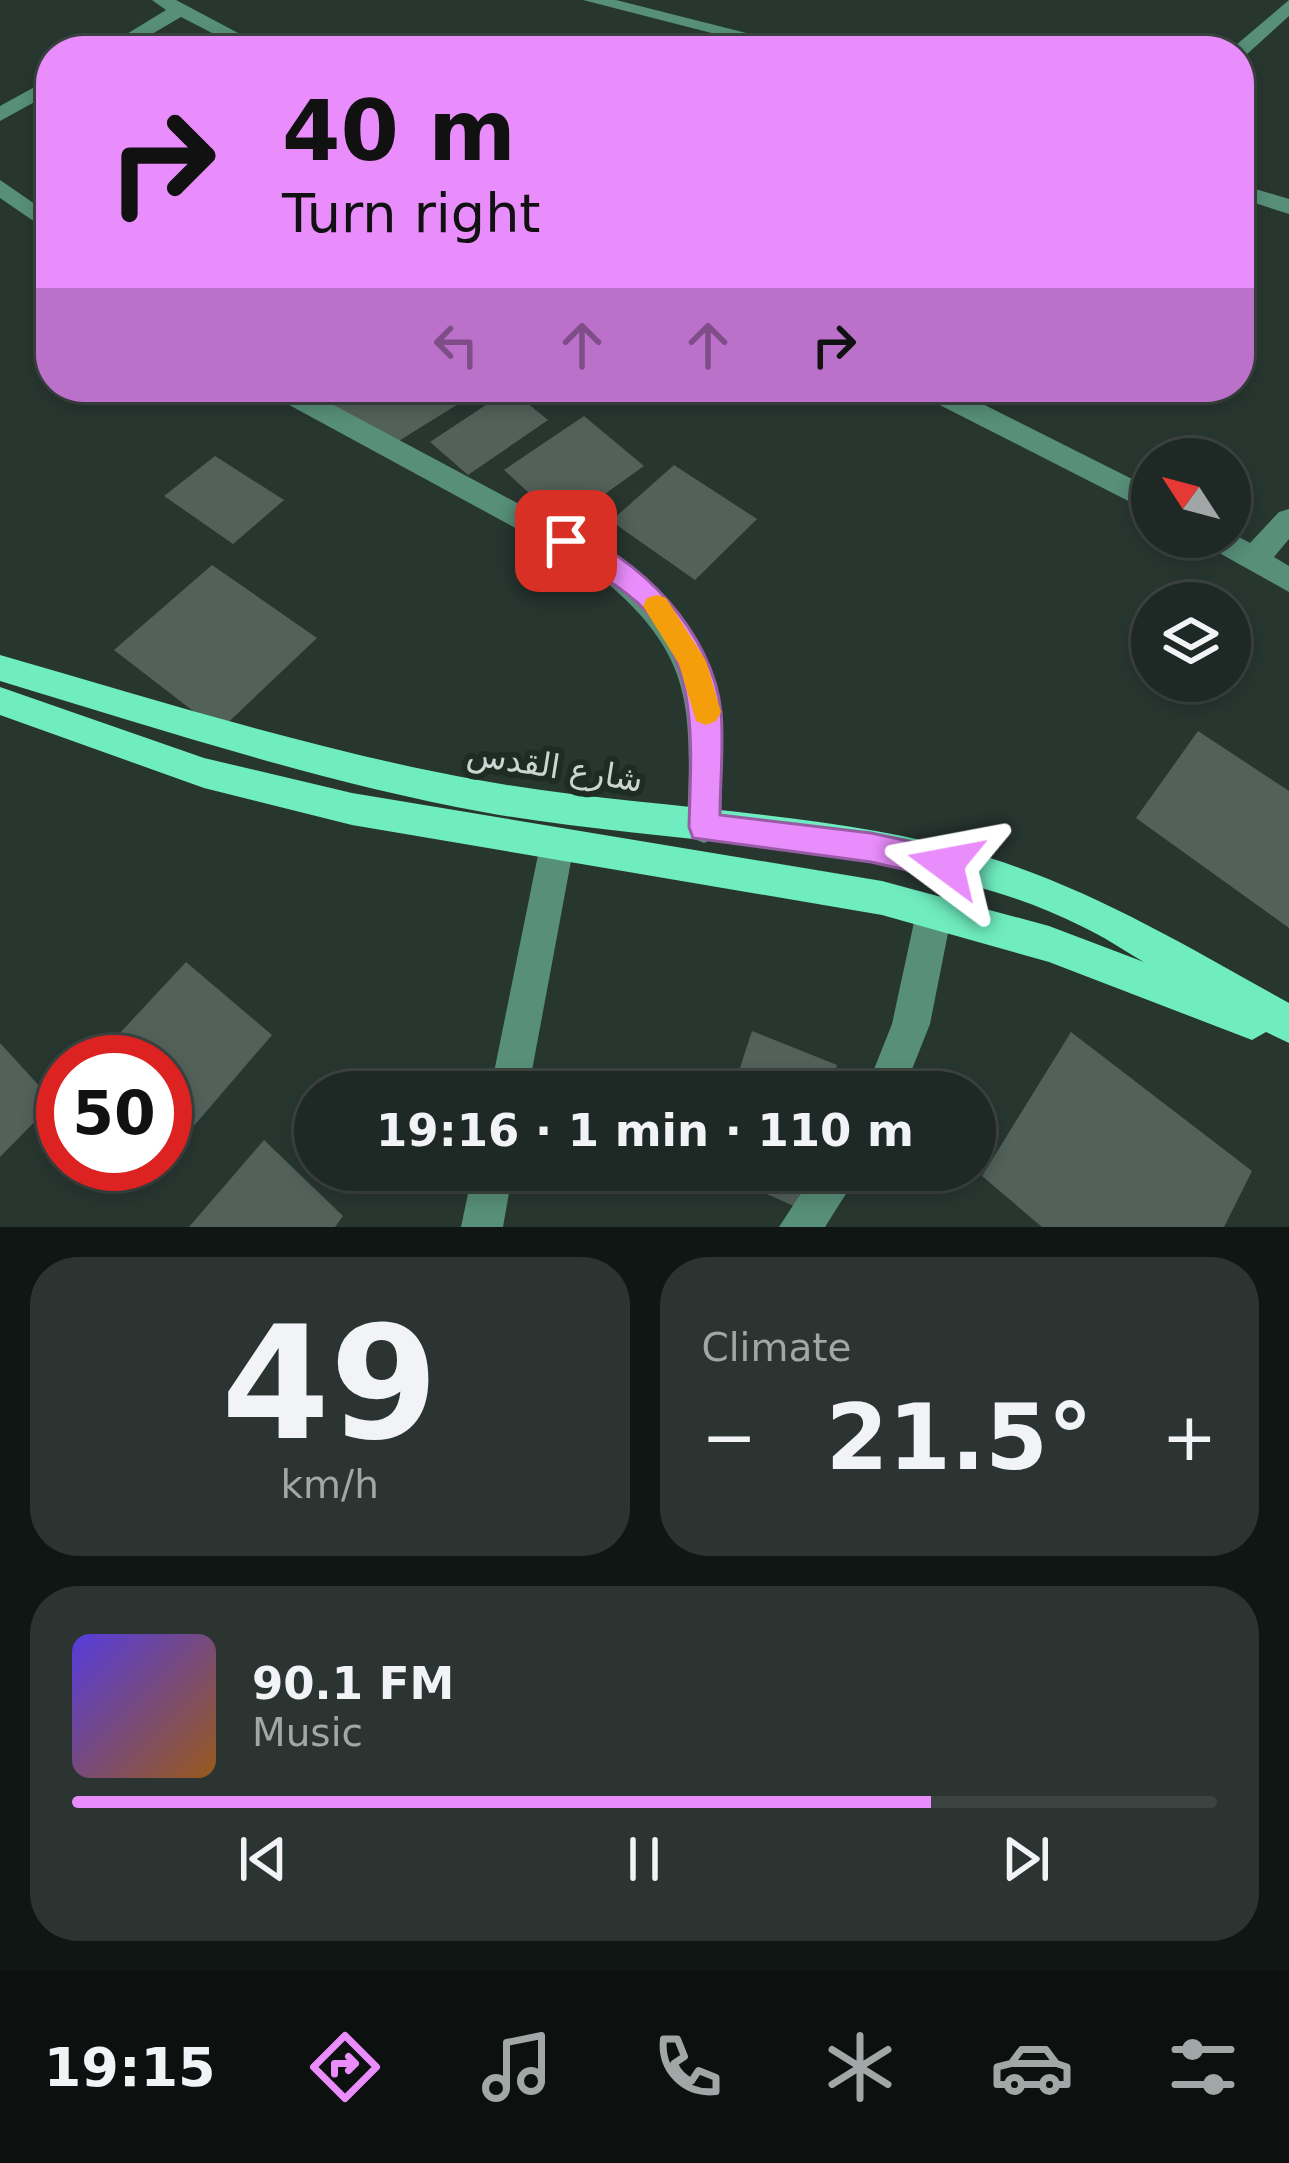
<!DOCTYPE html>
<meta charset="utf-8">
<style>
:root{--surface:#1e2824;--page:#2b3431;--text:#f1f3f6;--muted:#a1a6a6;--line:#3c4441;--accent:#ea8dfc}
body{margin:0;font-family:"DejaVu Sans",Cairo,sans-serif;background:var(--page);color:var(--text);height:100vh;display:flex;flex-direction:column;font-size:45px;white-space:nowrap}
*{box-sizing:border-box;margin:0}
p{font-size:39px;color:var(--muted)}
.icon{flex:none;width:66px;height:66px;fill:none;stroke:currentColor;stroke-width:2;stroke-linecap:round;stroke-linejoin:round}
.map{position:relative;height:1227px;overflow:hidden}
.drawer{display:flex;flex-direction:column;gap:30px;padding:30px;background:#101614;flex:1}
.drawer>*{flex:none}
.hud{position:absolute;left:36px;top:36px;width:1218px;height:366px;border-radius:48px;box-shadow:0 6px 18px #0003,0 0 0 3px var(--line);background:#ea8dfc;color:#111;overflow:hidden}
.needle{width:78px;rotate:306deg}
.controls{position:absolute;left:1131px;top:438px;display:grid;gap:24px}
.controls a{display:grid;place-items:center;width:120px;height:120px;border-radius:50%;background:var(--surface);box-shadow:0 6px 18px #0003,0 0 0 3px var(--line);font-size:60px}
.speed{position:absolute;left:36px;top:1035px;display:flex;gap:24px;font-size:60px;font-weight:700;text-align:center}
.speed>*{display:grid;place-content:center;width:156px;height:156px;border-radius:50%;background:var(--surface);box-shadow:0 6px 18px #0003,0 0 0 3px var(--line);line-height:1}
.speed .limit{border:18px solid #d22;background:#fff;color:#111}
.pin{position:absolute;display:grid;place-items:center;width:102px;height:102px;color:#fff;margin:-51px;border-radius:24px;box-shadow:0 6px 18px #0006}
.me{position:absolute;width:132px;margin:-66px;rotate:283deg;stroke-linejoin:round;filter:drop-shadow(0 0 9px #0008)}
.turn{display:flex;align-items:center;gap:42px;height:252px;padding:0 48px;font-size:54px}
.turn .icon{width:156px;height:156px;stroke-width:2.5}
.turn b{display:block;font-size:84px;line-height:102px}
.lanes{display:flex;align-items:center;height:114px;padding:0 48px;background:#0003;justify-content:center;gap:60px;direction:ltr}
.lanes .off{opacity:.35}
.big{font-size:90px;font-weight:600;line-height:1.1}
.drawer .card{flex:1;display:flex;flex-direction:column;justify-content:center;gap:18px;min-width:0;padding:0 42px;border-radius:48px;background:var(--page)}
.drawer .dial{align-items:center;gap:0}
.dial b{font-size:156px;line-height:1}
.song{display:flex;align-items:center;gap:36px}
.cover{width:144px;height:144px;border-radius:18px;background:linear-gradient(135deg,hsl(250 70% 55%),hsl(30 70% 35%))}
.played{height:12px;border-radius:6px;background:linear-gradient(90deg,var(--accent) 75%,var(--line) 75%)}
.keys{display:flex;justify-content:space-around;direction:ltr}
.heat{display:flex;justify-content:space-between;align-items:center;font-size:66px;direction:ltr}
.drawer .tiles{flex:1;display:grid;gap:30px;grid-template-columns:1fr 1fr}
.card:last-child{grid-column:span 2}
.trip{position:absolute;left:294px;top:1071px;width:702px;height:120px;border-radius:60px;background:var(--surface);box-shadow:0 6px 18px #0003,0 0 0 3px var(--line);font-weight:600;line-height:120px;text-align:center}
.tab-bar{display:flex;height:192px;justify-content:space-around;align-items:center;background:#0c100e;color:var(--muted)}
.tab-bar .icon{width:84px;height:84px}
.tab-bar .on{color:var(--accent)}
.tab-bar b{font-size:54px;color:var(--text)}
.map>svg:first-child{display:block}
.building{fill:#52615a}
.lines{fill:none;stroke-linecap:round;stroke-linejoin:round}
.minor{fill:#578f79;fill-rule:evenodd}
.major{fill:#6fecc0;fill-rule:evenodd}
.route{fill:#ea8dfc;stroke:#985ca4;stroke-width:3}
.slow{fill:#f59e0b}
.labels{text-anchor:middle;stroke-width:12;stroke-linejoin:round;paint-order:stroke}
.street-label{font-size:33px;fill:#cdd5d1;stroke:#1e2c26}
</style>
<div class="map">
<svg width="1289" height="1227" viewBox="0 0 1289 1227">
<rect width="100%" height="100%" fill="#283630"/>
<path class="building" d="M360,387h88l15,14 -82,51 -49,-48z
M510,389l38,31 -80,55 -38,-33z
M584,416l60,50 -81,58 -59,-54z
M215,456l69,44 -51,44 -69,-48z
M674,465l83,54 -62,61 -84,-59z
M212,565l105,73 -98,93 -105,-81z
M1198,731l91,60v137l-153,-110z
M186,962l86,73 -104,121 -3,-94h-72z
M752,1031l85,34 -8,27h-97z
M1071,1032l181,139 -28,56h-182l-60,-51z
M0,1043l54,59 -54,55z
M264,1140l79,76 -8,11h-146z
M713,1170h94l-11,37z"/>
<g class="lines">
<path class="minor" d="M152,0h24l96,51h-25l-66,-34 -58,34h-24l67,-41z
M583,0h33l201,51h-35z
M1289,0v16l-43,39 -17,-4z
M51,78v15l-51,28v-15z
M0,180l51,35v18l-51,-35z
M1239,184l50,15v15l-50,-16z
M265,387h35l309,165c111,84 115,143 112,275l-5,11 -12,5 -12,-5 -5,-11c5,-127 7,-176 -98,-259l-320,-174z
M914,387h35l203,102v24l-234,-119z
M1289,509v30l-15,18 15,9v26l-84,-47 -4,-8h29v-5l20,11 29,-31z
M557,829l12,4 5,12 -46,247h-38l50,-247 5,-12z
M934,895l13,6 5,12 -22,111 -27,68h-38l27,-68 24,-111 5,-12z
M473,1170h40l-10,57h-42z
M816,1170h45l-36,57h-46z"/>
<path class="major" d="M0,655c160,46 320,97 484,126 166,30 341,27 503,76 109,34 203,91 302,146v40l-23,-11 -14,8 -203,-78 -167,-47 -530,-90 -148,-37 -204,-73v-28l204,71 148,35 530,88 167,45 95,36c-21,-12 -41,-26 -63,-36 -168,-84 -413,-80 -598,-114 -164,-30 -323,-83 -483,-131z"/>
</g>
<path class="route" d="M566,530c73,25 147,103 155,182 3,34 -1,69 -1,103l151,18 75,16 11,5 5,10 -5,11 -11,4 -75,-17 -178,-24 -4,-11c2,-82 13,-176 -62,-233 -22,-17 -47,-31 -71,-46l-4,-7 4,-7z"/>
<path class="slow" d="M657,595l9,3 40,63 15,51 -5,9 -10,4 -10,-4 -17,-57 -36,-58 4,-8z"/>
<g class="labels">
<g class="street-label">
<text transform="translate(555 766) rotate(9)" y="12">شارع القدس</text>
</g>
</g>
</svg>
<div class="controls">
<a><svg class="needle" viewBox="-14 -14 28 28"><path d="M0-13l5 13h-10z" fill="#e53935"/><path d="M0 13l5-13h-10z" fill="#a1a6a6"/></svg></a>
<a><svg class="icon" aria-label="layers" viewBox="0 0 24 24"><path d="M12 4l9 5-9 5-9-5zM3 14l9 5 9-5"/></svg></a>
</div>
<div class="speed"><div class="limit">50</div></div>
<div class="pin" style="left:566px;top:541px;background:#d93025"><svg class="icon" aria-label="arrive" viewBox="0 0 24 24"><path d="M6 21V4h12l-3 4 3 4H6"/></svg></div>
<svg class="me" style="left:946px;top:864px" viewBox="-20 -20 40 40"><path d="M0-17L14 15 0 8-14 15z" fill="#ea8dfc" stroke="#fff" stroke-width="4"/></svg>
<div class="trip">19:16 · 1 min · 110 m</div>
<div class="hud">
<div class="turn"><svg class="icon" aria-label="right" viewBox="0 0 24 24"><path d="M7 20v-9h11M14 6l5 5-5 5"/></svg><div><b>40 m</b>Turn right</div></div>
<div class="lanes"><svg class="icon off" aria-label="left" viewBox="0 0 24 24"><path d="M17 20v-9H6M10 6l-5 5 5 5"/></svg><svg class="icon off" aria-label="ahead" viewBox="0 0 24 24"><path d="M12 20V5M6 11l6-6 6 6"/></svg><svg class="icon off" aria-label="ahead" viewBox="0 0 24 24"><path d="M12 20V5M6 11l6-6 6 6"/></svg><svg class="icon" aria-label="right" viewBox="0 0 24 24"><path d="M7 20v-9h11M14 6l5 5-5 5"/></svg></div>
</div>
</div>
<section class="drawer">
<div class="tiles">
<div class="card dial"><b>49</b><p>km/h</p></div>
<div class="card"><p>Climate</p>
<div class="heat"><a>−</a><b class="big">21.5°</b><a>+</a></div>
</div>
<div class="card">
<div class="song"><i class="cover"></i><div><b>90.1 FM</b><p>Music</p></div></div>
<div class="played"></div>
<div class="keys"><svg class="icon" aria-label="previous" viewBox="0 0 24 24"><path d="M18 5L8 12l10 7zM5 5v14"/></svg><svg class="icon" aria-label="pause" viewBox="0 0 24 24"><path d="M8 5v14M16 5v14"/></svg><svg class="icon" aria-label="next" viewBox="0 0 24 24"><path d="M6 5l10 7-10 7zM19 5v14"/></svg></div>
</div>
</div>
</section>
<nav class="tab-bar">
<b>19:15</b>
<svg class="icon on" aria-label="directions" viewBox="0 0 24 24"><path d="M12 3l9 9-9 9-9-9zM9 14v-3h6M13 9l2 2-2 2"/></svg>
<svg class="icon" aria-label="music" viewBox="0 0 24 24"><path d="M9 18V5l10-2v13"/><circle cx="6" cy="18" r="3"/><circle cx="16" cy="16" r="3"/></svg>
<svg class="icon" aria-label="phone" viewBox="0 0 24 24"><path d="M5 4h4l2 5-3 2q2 4 5 5l2-3 5 2v4C11 20 4 13 5 4z"/></svg>
<svg class="icon" aria-label="climate" viewBox="0 0 24 24"><path d="M12 3v18M4 7l16 10M4 17L20 7"/></svg>
<svg class="icon" aria-label="car" viewBox="0 0 24 24"><path d="M5 17H2v-5l4-1 3-4h7l3 4 3 1v5h-3M9 17h6M6 11h13"/><circle cx="7" cy="17" r="2"/><circle cx="17" cy="17" r="2"/></svg>
<svg class="icon" aria-label="filters" viewBox="0 0 24 24"><path d="M4 7h16M4 17h16"/><circle cx="9" cy="7" r="2"/><circle cx="15" cy="17" r="2"/></svg>
</nav>
